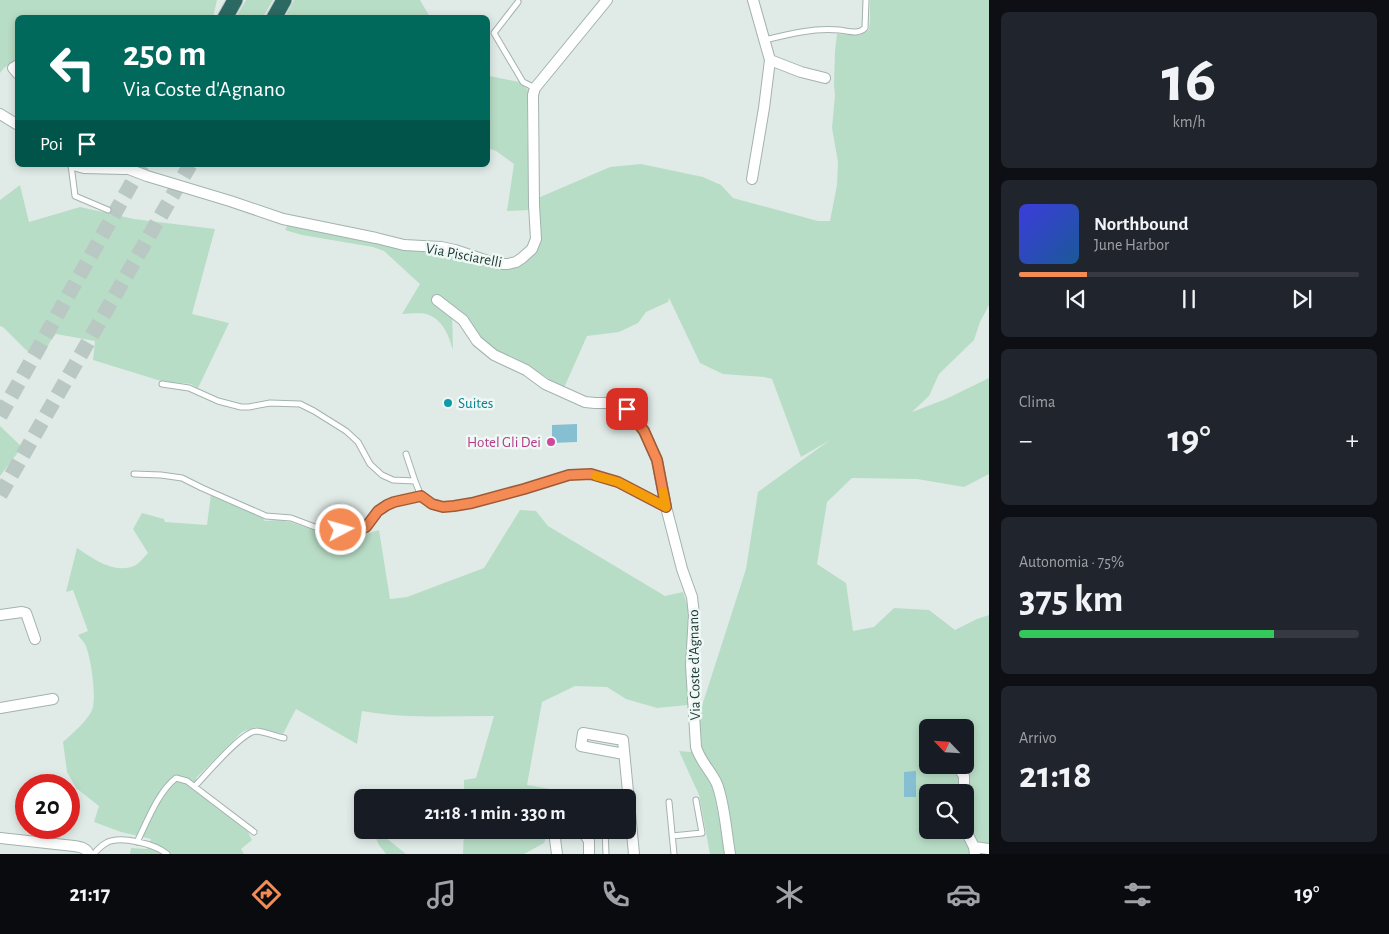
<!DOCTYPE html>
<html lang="it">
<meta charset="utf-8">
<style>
:root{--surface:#171b24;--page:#20242c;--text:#f1f3f6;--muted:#9ea1a6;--line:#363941;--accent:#f58b54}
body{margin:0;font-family:"Alegreya Sans",sans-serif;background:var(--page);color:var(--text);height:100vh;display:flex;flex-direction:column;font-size:19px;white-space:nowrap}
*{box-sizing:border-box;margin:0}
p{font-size:16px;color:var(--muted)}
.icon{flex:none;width:28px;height:28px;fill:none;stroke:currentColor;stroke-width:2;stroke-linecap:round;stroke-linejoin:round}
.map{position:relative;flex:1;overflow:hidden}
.panel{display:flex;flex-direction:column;gap:12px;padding:12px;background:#0d0f14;width:400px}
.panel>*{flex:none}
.hud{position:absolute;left:15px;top:15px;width:475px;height:152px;border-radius:8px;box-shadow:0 2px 8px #0003;background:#00695c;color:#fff;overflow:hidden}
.needle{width:32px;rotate:295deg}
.fabs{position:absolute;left:919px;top:719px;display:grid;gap:10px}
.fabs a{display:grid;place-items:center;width:55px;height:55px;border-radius:8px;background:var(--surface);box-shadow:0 2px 8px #0003;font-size:25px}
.speed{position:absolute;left:15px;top:774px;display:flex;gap:10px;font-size:25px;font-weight:700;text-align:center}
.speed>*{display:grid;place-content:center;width:65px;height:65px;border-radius:50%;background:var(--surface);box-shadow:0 2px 8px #0003;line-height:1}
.speed .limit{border:8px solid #d22;background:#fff;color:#111}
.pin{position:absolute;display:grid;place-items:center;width:42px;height:42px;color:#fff;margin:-21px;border-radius:10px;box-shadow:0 2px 8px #0006}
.me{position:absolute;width:55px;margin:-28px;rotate:84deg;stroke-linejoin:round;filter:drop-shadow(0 0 4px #0008)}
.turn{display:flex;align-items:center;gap:18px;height:105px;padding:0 25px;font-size:22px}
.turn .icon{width:65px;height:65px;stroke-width:2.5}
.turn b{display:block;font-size:35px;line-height:42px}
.then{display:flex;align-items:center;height:48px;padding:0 25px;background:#0003;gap:10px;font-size:19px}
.big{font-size:38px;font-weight:700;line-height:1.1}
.panel .card{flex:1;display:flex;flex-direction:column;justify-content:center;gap:8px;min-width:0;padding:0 18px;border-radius:8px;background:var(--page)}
.panel .dial{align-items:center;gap:0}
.dial b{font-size:65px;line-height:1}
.song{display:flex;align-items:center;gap:15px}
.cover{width:60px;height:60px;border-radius:8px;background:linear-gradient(135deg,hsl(240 70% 55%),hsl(210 70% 35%))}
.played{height:5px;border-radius:2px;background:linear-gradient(90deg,var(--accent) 20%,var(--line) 20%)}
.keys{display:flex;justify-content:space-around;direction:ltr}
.heat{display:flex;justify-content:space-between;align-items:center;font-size:28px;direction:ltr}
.charge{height:8px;border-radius:4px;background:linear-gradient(90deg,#34c759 75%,var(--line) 0)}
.trip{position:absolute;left:354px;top:789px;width:282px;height:50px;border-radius:8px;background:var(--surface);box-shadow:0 2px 8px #0003;font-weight:700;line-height:50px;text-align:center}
.dock{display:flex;height:80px;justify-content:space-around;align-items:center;background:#090b0e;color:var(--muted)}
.dock .icon{width:35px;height:35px}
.dock .on{color:var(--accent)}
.dock b{font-size:22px;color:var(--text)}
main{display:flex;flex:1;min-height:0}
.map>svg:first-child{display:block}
.green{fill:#b8ddc6;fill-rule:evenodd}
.water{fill:#86bfd2}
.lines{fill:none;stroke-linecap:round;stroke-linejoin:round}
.highway-tunnel{stroke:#bac8c4;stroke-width:15;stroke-dasharray:15 8;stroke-linecap:butt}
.lane-casing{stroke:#a3b3af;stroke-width:7}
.street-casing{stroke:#a3b3af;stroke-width:12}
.highway-casing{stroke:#c1c8c7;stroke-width:17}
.lane{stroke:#fff;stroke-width:5}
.street{stroke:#fff;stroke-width:10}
.highway{stroke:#2b6962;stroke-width:15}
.route-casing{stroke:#9f5a37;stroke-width:12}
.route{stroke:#f58b54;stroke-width:9}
.slow{stroke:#f59e0b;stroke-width:9}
.culture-dot{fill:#0f9aa8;stroke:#f0f8f5;stroke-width:2}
.hotel-dot{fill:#d1479c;stroke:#f0f8f5;stroke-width:2}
.labels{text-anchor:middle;stroke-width:5;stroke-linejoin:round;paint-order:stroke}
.street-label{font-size:15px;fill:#203c37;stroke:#f0f8f5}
.culture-label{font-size:15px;fill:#0d838f;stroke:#f0f8f5;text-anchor:start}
.hotel-label{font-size:15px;fill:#b23c85;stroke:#f0f8f5;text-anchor:end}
</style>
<main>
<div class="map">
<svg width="989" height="854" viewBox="0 0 989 854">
<rect width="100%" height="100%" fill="#e0ebe7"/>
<path class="green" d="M0,0h217l-4,17h-2l-193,1 -1,41 -13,9 -4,5z
M246,0h27l-10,17h-27z
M294,0h126l10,17h-145z
M870,0h119v305l-9,17 -6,18 -35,34 -10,22 -17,16 34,-13 43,-21v96l-25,13 -47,-8 -65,-1 -25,24 -10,62 29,19 7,48 21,-4 20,-19 35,2 26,20 22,-11 12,-4v239h-255l-2,-24 -12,-48 -19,-27 -2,-40 47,-146 12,-77 72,-52 -29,17 -29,-78 -8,-2 -41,-3 -23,-11 -31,-65 -1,4 -22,10 -8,11 -19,9 -32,4 -24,54 -17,-13 -18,-11 -30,-12 -18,-12 -28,-31 1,39c-4,-13 -9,-29 -24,-35 -7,-3 -19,-1 -27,-1l18,-30 -36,-33 -11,-4 -71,-12 -17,-5 3,-6 156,26 66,17 11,-2 13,-11 4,-56 72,-31 31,-3 62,13 18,8 12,13 85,23h12l7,-36 1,-23 -6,-34 3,-33 -1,-10 1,-34 2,-17 23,1 9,-5 1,-9zM928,728h37v37h-37zM928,792h37v38h-37z
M490,76l29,6 9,8 -1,39 4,81 -24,1 7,-47 -18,-13 -8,-3v-70z
M20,185l9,37 51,-15 54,12 81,10 -23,85 37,9 -31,65 -7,-4 -30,-3 -68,-21 2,-19 -39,-7c-8,8 -9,17 -16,26l-15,-11 -22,-22 -3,-1v-126z
M0,426l22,21 -22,29z
M211,494l50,22 4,5 13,-1 12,2 35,12 38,1 16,-5 11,69 17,-2 77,-29 36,-58 16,1 12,15 117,70 18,-4 6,19 -1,23v71l-31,3 -31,-9 -19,-12 -32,-1 -33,16 -15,83 35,6 -1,6h-97v-17l12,-2 18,-62c-44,0 -88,3 -132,-5l-5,33 -61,-35 -13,25 -27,-7 -14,5 -46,46 8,16 44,38 4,8 -11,9 3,5h-114l1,-6 16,1 4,-10 -30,-7 -27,-10 5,-16 -23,-18 -9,-16 -4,-30c8,-7 25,-22 29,-32 5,-13 -1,-53 -7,-66 -2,-3 -5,-6 -7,-9l10,-4 -15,-41 -7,2 11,-44c17,11 36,26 57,18 5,-2 10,-9 14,-13l-15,-24 9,-16 22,6 1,3 42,3z
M679,751l13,1 21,35 13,67h-16l-11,-59z
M372,830h10l4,8 20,16h-20l-7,-9z
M464,830h85l-5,13 -20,11h-61z"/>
<path class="water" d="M577,424v18l-25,1v-18z
M916,771v26h-12v-25z"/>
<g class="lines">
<path class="highway-tunnel" d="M0,416l142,-251
M0,495l190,-330"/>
<defs>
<path id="lane" d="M518,2l-24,31 29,49 12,6
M765,40c24,-6 48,-12 74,-10 9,1 19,5 26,-2l1,-28
M71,165l4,31 33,14
M162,384l27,4 29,13 23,6h8l21,-4 30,1 14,7 32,20 12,11 12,22 12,11 11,5 22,1 6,15 6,5 5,3 11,3 29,-4 97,-28 22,-1 27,8 47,24
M406,454l9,27
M134,474l27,1 21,3 20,10 64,28 25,2 32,12h36l7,-3 12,-16 9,-6 7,-3 27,-6
M195,786c11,-11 47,-55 62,-55 8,1 18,5 27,7
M669,802l5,52
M605,830l1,24
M672,836l30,-3 -6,-33
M137,842c10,-20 21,-50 39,-64l11,3 67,51
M94,854c3,-4 7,-8 12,-11 14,-8 49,1 61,11"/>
<path id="street" d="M770,60l31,12 24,6
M18,65l-5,3 5,6
M0,114l18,11
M73,165l11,3 41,1
M118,165l29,11 83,25 53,18 93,19 28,7 37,2 14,3 36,12 9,2h8l8,-2 6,-4 10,-9 4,-10 -2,-34 -1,-110 2,-7 72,-88
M752,179l12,-71 6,-48 -17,-60
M437,300l26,20 14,21 17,14 32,15 19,14 40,18 10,1h20l12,6 17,22 13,29 9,47 16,62 10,28 2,18 -3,50 5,82c4,14 15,24 21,37 8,22 9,47 13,70
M0,615l22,-3 4,1 9,26
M0,708l53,-9
M624,754l-43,-8 2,-13 40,7 11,114
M957,765l7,11v16
M965,829l9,18 1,7
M582,830l7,11v13
M0,838l74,8c7,1 12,2 15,8
M974,847l15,2
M557,854l-2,-15 4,-9"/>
<path id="highway" d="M225,18l10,-18
M274,18l10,-18"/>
</defs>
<use href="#lane" class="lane-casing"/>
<use href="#street" class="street-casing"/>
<use href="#highway" class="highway-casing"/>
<use href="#lane" class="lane"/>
<use href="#street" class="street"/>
<use href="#highway" class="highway"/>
</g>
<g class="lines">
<defs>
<path id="route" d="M341,530h18l7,-3 12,-16 9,-6 7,-3 27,-6 11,8 11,3 11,-1 18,-3 52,-14 45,-14 22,-1 27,8 48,25 -9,-47 -13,-29 -17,-22"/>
</defs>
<use href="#route" class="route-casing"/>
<use href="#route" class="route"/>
<path class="slow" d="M596,476l22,6 48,25 -3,-15"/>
</g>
<circle class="culture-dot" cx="448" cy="403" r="5"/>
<circle class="hotel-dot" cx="551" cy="442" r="5"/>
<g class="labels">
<g class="street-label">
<text transform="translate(464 255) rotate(11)" y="5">Via Pisciarelli</text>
<text transform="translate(694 665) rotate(-91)" y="5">Via Coste d'Agnano</text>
</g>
<g class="culture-label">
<text x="458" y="408">Suites</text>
</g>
<g class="hotel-label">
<text x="541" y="447">Hotel Gli Dei</text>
</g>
</g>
</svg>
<div class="fabs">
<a><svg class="needle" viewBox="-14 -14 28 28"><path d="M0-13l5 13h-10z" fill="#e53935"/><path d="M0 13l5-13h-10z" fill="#9ea1a6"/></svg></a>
<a><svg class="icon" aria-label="search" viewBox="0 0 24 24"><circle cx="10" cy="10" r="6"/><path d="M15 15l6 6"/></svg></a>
</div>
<div class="speed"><div class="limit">20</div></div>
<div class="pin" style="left:627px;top:409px;background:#d93025"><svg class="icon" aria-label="arrive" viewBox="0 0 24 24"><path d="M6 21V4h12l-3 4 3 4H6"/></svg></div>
<svg class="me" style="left:341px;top:530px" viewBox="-20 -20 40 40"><circle r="17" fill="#f58b54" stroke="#fff" stroke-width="3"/><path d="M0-11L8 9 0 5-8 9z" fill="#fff"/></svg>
<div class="trip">21:18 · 1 min · 330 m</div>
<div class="hud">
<div class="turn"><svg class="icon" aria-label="left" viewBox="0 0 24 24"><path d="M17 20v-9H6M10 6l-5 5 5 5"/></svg><div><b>250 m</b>Via Coste d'Agnano</div></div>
<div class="then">Poi<svg class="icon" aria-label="arrive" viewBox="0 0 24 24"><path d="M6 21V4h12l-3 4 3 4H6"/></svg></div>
</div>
</div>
<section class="panel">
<div class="card dial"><b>16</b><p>km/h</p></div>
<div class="card">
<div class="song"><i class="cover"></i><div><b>Northbound</b><p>June Harbor</p></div></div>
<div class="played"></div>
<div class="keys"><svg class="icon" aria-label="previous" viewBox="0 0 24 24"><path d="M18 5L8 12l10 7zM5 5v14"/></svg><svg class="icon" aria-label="pause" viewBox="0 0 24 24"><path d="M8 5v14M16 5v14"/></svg><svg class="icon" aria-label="next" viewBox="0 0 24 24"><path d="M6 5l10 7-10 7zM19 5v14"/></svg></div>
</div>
<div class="card"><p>Clima</p>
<div class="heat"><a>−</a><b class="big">19°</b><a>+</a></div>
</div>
<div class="card"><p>Autonomia · 75%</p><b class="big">375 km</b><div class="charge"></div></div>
<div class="card"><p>Arrivo</p><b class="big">21:18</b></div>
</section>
</main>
<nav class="dock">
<b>21:17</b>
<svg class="icon on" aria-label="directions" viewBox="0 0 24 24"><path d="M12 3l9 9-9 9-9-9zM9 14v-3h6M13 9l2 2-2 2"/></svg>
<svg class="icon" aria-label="music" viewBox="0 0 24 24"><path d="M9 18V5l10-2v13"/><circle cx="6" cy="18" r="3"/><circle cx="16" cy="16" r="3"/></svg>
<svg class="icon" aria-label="phone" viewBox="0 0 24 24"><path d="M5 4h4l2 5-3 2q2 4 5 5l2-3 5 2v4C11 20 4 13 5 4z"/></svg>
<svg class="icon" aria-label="climate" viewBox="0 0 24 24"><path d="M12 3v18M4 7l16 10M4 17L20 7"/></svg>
<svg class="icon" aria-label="car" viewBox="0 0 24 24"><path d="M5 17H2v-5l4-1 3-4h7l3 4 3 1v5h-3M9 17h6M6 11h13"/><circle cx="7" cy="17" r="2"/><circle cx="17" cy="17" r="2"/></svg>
<svg class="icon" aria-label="filters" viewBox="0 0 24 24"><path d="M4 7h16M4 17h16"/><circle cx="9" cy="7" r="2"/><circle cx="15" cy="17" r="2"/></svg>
<b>19°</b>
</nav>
